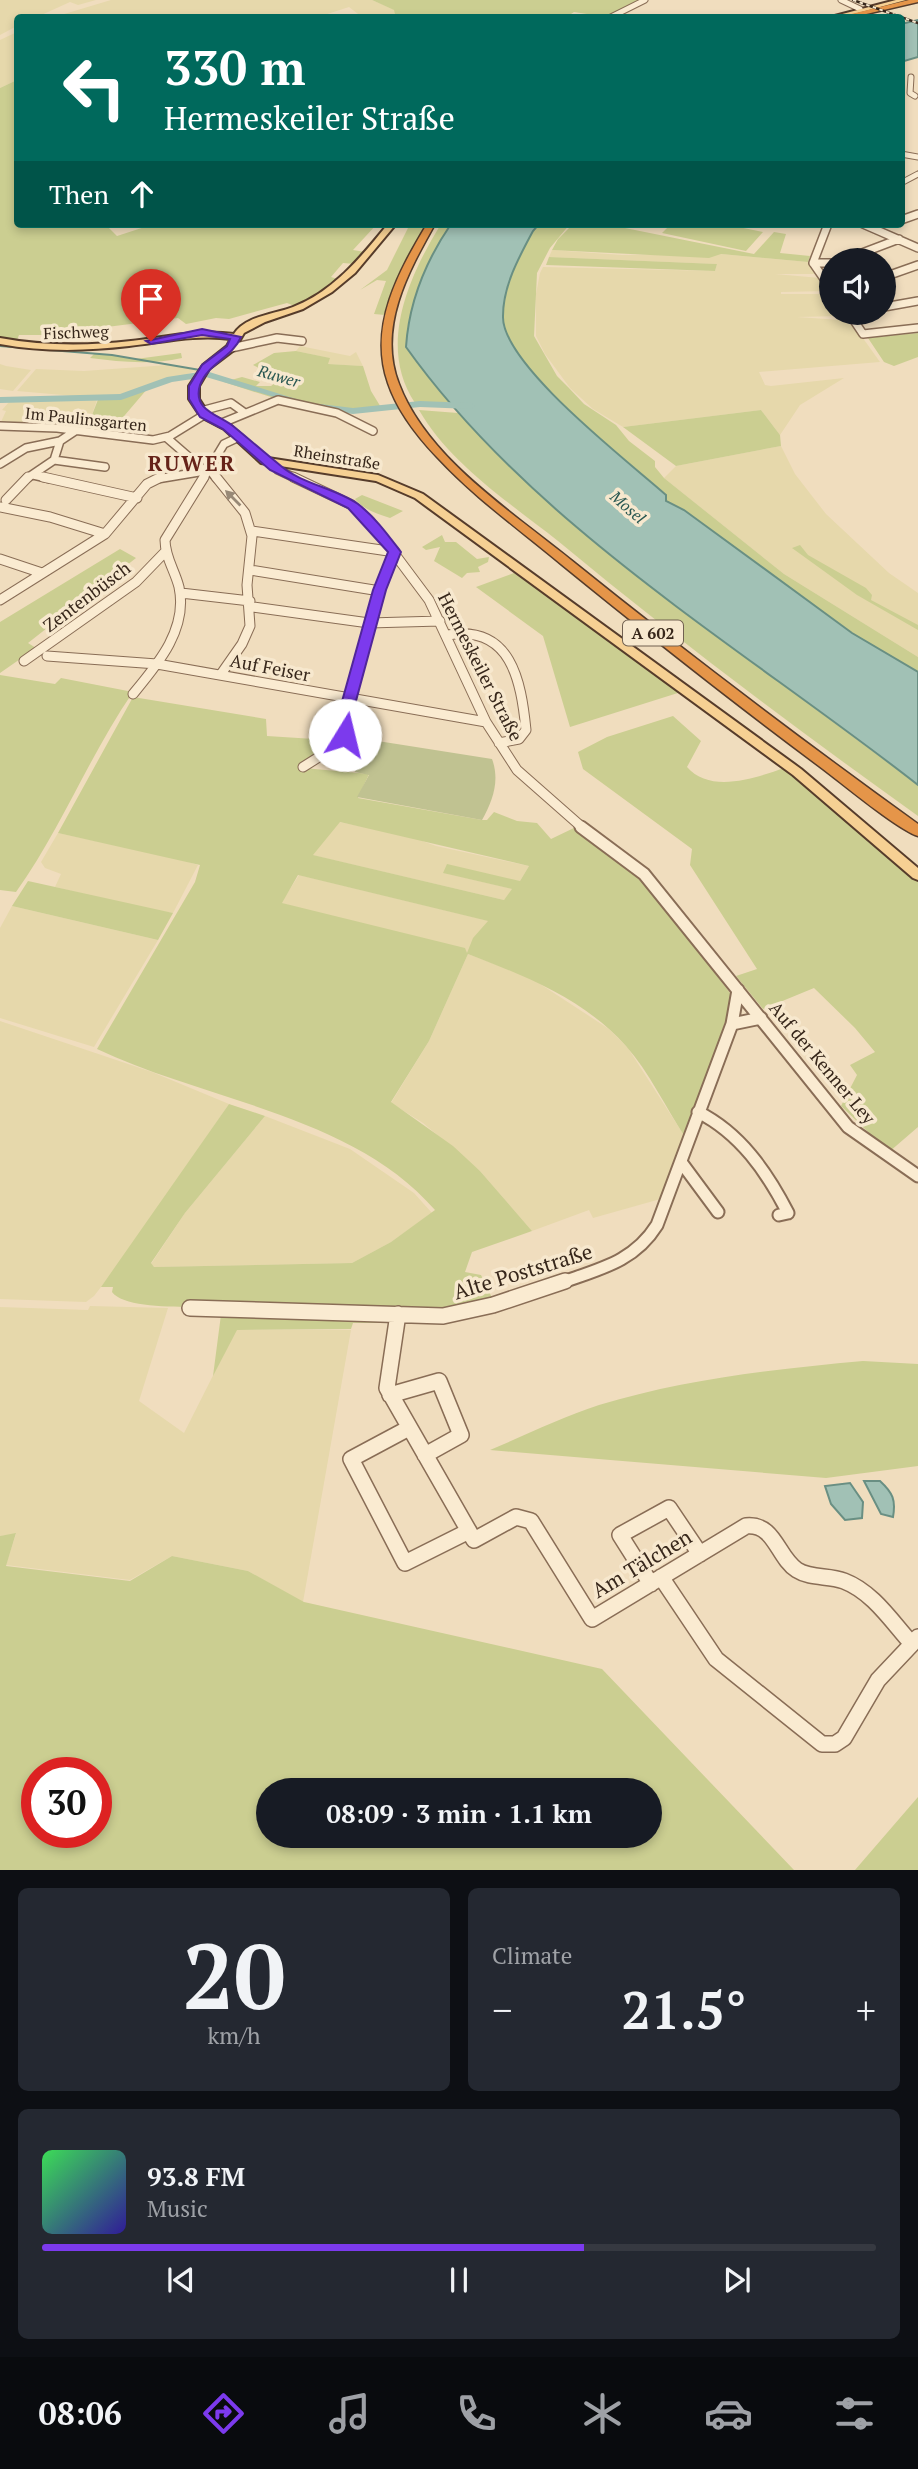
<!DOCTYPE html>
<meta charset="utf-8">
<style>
:root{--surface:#171b24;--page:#242831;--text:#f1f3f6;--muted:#9ea1a6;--line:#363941;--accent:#7c3aed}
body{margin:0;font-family:"PT Serif",serif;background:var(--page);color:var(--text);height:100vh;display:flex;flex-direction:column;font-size:26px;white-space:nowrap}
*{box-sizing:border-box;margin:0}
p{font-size:23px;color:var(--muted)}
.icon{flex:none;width:38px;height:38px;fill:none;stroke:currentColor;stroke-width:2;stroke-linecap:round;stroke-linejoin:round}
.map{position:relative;height:1870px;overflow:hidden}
.sheet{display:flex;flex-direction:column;gap:18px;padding:18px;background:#0d0f14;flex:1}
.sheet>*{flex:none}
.banner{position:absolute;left:14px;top:14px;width:891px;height:214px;border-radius:7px;box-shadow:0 4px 10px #0003;background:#00695c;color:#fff;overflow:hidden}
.buttons{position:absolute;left:819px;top:248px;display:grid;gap:14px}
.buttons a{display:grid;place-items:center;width:77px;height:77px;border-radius:50%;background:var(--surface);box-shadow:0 4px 10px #0003;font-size:35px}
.speed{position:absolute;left:21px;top:1757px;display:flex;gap:14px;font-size:35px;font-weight:700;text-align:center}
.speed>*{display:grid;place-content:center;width:91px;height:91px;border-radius:50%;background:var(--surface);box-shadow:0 4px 10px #0003;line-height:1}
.speed .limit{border:10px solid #d22;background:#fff;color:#111}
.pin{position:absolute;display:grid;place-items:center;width:60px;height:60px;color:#fff;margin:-72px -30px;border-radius:50% 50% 50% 0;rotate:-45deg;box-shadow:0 0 7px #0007}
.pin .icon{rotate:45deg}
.me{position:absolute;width:77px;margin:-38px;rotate:9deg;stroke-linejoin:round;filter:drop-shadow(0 0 5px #0008)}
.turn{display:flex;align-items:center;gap:24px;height:147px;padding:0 35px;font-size:32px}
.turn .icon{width:91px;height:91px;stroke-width:2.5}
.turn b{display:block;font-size:49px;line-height:60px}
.then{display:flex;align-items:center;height:66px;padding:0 35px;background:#0003;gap:14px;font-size:26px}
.big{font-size:52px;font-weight:800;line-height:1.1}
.sheet .tile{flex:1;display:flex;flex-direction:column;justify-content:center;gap:10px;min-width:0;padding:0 24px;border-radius:10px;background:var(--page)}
.sheet .dial{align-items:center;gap:0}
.dial b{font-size:91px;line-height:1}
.song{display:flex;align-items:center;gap:21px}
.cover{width:84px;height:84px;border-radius:10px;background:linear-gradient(135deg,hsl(130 70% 55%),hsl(250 70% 35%))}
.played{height:7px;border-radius:4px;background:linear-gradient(90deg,var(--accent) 65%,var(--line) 65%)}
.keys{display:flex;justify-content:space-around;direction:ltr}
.heat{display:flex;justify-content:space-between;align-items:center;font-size:38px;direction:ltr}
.sheet .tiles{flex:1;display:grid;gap:18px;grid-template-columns:1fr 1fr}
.tile:last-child{grid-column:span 2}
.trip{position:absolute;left:256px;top:1778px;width:406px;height:70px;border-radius:35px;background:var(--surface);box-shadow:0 4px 10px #0003;font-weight:800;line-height:70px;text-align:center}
.dock{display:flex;height:112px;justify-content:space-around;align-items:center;background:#090b0e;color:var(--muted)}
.dock .icon{width:49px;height:49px}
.dock .on{color:var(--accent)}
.dock b{font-size:32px;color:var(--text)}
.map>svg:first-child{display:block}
.farmland{fill:#e6d8ab}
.green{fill:#cbce91;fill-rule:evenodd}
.cemetery{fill:#c0c291}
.water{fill:#a1c1b5;stroke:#698f83;stroke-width:2}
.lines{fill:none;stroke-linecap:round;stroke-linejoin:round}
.stream{stroke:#698f83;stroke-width:2}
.river{fill:#a1c1b5;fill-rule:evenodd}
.minor-far4-casing{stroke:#896d56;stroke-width:7}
.minor-far3-casing{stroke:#896d56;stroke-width:10}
.minor-far2-casing{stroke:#896d56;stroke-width:11}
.minor-far1-casing{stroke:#896d56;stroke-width:15}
.minor-casing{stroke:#896d56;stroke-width:18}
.major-casing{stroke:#563c2b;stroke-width:4}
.highway-casing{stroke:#563c2b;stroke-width:3}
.minor-far4{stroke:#faebd1;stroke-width:5}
.minor-far3{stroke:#faebd1;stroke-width:7}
.minor-far2{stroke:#faebd1;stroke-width:9}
.minor-far1{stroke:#faebd1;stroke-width:11}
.minor{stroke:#faebd1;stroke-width:15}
.major{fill:#f6d093;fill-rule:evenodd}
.highway{fill:#e59549;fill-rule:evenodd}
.rail-casing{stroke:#37271b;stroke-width:2.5}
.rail{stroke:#f7e8ce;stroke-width:2;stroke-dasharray:3.5;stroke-linecap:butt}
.oneway{fill:#988976}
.route{fill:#7c3aed;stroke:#51269a;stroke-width:2}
.labels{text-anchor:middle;stroke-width:7;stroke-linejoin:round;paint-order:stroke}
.far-street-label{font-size:16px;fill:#37271b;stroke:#f7e8ce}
.far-water-label{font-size:16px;font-style:italic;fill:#2a5852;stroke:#f7e8ce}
.shield{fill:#f7e8ce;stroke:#716151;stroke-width:2}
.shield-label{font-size:16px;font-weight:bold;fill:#37271b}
.street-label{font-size:18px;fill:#37271b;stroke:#f7e8ce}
.far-district-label{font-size:21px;font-weight:bold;letter-spacing:2px;fill:#662319;stroke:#f7e8ce}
.near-street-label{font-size:21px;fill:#37271b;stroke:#f7e8ce}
</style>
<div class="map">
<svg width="918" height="1871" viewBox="0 0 918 1871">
<rect width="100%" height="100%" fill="#f0ddbe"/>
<path class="farmland" d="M0,0h96l-18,5 -8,-3 -33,15 -19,1 -1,8 -17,9z
M111,0h261l23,10 1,7h-34l-13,-10 -34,11h-264z
M17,32v48l-17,8v-48z
M552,250l70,5 98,-1 88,8 9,12h-42l45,4 9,13 -48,1v2h50v19l10,3 -44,1 44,3 14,7 25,35 -121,10 6,13 6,1 73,-8 -44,27 -20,30 -19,-25 -138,17 -30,-18 -23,-21 -25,-34 -9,-18v-42l4,-21 3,-6 172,4 2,-7 -168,-7z
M300,346l50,10 6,-4 7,14 -36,-2 2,-6 -33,-7z
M0,364l6,2 25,4 -18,21 -13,-2z
M168,365l31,5 -78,27h-23l-8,23 -32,-2 -7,8 -51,-2 6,-13 -4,-1 7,-8 77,-5 -69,-6 19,-22 48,2z
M781,446l14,28 31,40 63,59 29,20v64l-134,-83 -120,-96 12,-12z
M339,822l70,14 27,10 93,20 -9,15 -76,-8 69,16 -9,11 -192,-45z
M58,833l121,26 19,6 -25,48 -22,-3 -96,-23 6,-13 -16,-6 -4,-6z
M299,875l190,46 -21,33 63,24 78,51 19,19 57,89 -21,61 -71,20 -4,-8 -57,21 -52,-60 -57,-48 -32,-20 38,-62 39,-87 -187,-51z
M12,906l146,34 -64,107 -94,-29v-90z
M0,1021l152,51 77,32 -100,147 -35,45 -8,6 -86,-3z
M265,1116l85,33 64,44 18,20 -41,29 -39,21 -198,4 -3,-3 34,-51z
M90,1306l78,2 -29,93 45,32 52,-103h115l-48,272 -55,-31 -76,-15 -42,24 -124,-15 10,-31 -16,2v-229l88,3z"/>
<path class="green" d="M372,0h264l5,1 -35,16 -32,-5 -9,6h-169l-2,-8z
M17,80l1,144h87l12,12 37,-12h223l-24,26 12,2 -10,12 -12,-1 -12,14 13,4 -47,26 -10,-4 -58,16 -13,-1 -30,6 -8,-6 -103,13v-3h-19l-3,7h-34l-3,8 -16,-5v-250z
M410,224h16l-32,60 -9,31 -11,-1 12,-33 -9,-1 -17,10 27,-20z
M441,224h10c-25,37 -42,78 -45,123l43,55 -34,1c-38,-57 -6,-127 26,-179z
M539,224h31l-20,24 -13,25 -3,63 23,40 11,11 16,17 32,21 13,16 26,20v6l9,11 120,96 134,83v15l-66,-39 -168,-123 -19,-9 1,-7c-37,-32 -165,-130 -163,-178 1,-30 16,-58 30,-85z
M573,224h51l-2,2 3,2 129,26 20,-22 12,2 -6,19 30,3 -2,6 -87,-8 -12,4 -157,-8 6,-11z
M671,224h53l39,8 -17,19 -84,-18z
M549,257l168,7 -2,7 -169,-6z
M918,333v24l-24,9 -10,-4 -16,-24z
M296,351l34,7 -2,6 35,2 8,25 11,18c-53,10 -108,-11 -158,-27l18,-5 18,5 -4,4h15l9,-7 -27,-14 21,-12z
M95,353l41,6 45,-6 1,5c-31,7 -61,4 -92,0z
M148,388l-29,34 -29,-2 9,-23h22z
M419,410l39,3 90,89 171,135 199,148v31c-123,-88 -243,-178 -360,-275 -48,-38 -108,-77 -139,-131z
M761,410l19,25 1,11 -105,20 -53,-39z
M362,495l41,16 -13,7c-14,-5 -26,-8 -35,-19z
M442,535l3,7h11l21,17 12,-2 -1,5 -10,5 2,5 -13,1 -5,5 -28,-17 6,-14 -14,3 -4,-3z
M800,545l8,10 58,33 6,7 -1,5 47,25v5l-61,-35 -65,-47z
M120,549l16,9 -108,85 8,5 -36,25v-51z
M514,573l167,119 -111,35 -27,-91 -67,-49z
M0,675l55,9 6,-6 72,14c-44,64 -72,137 -117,200l-16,-2z
M133,697l133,22 1,17 47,3 10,7 -20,22 65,6 -11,24 124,22h5l7,-8 23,9 20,2 14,16 25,-12 61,45 93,121v15l-45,129c-19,-29 -36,-65 -59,-91 -42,-47 -101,-70 -158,-92l-39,87 -38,61 62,44 27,25 52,60 -60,21 -7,20 16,3 12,25 -55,13 -8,10h-77l-2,6 -114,1 -24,46 9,-69c-26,-1 -96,4 -110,-15l1,-5h-12l128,-183 36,12 -80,97 -34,50 3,4 198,-4 39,-21 44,-32c-82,-95 -229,-109 -338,-161l98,-167 5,-17 -142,-32zM340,822l189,44 -9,15 -73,-17 -4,9 69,16 -8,11 -191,-45zM298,875l190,46 -15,17 -6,15 -2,-5 -183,-45z
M673,716l28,25 -14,26c23,27 69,11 97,1l134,114v245l-29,25 -48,-46 16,-31 -7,-10 25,-13 -20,-24 -41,-40 -51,21 -27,-33 21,-7 -67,-104 2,-16 -109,-80 -5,-17 29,-15z
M28,881l145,32 -15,27 -146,-34z
M863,1361l55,3v102l-92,12 -336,-28c36,-15 72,-33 109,-45 86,-26 176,-36 264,-44z
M16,1533l-10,33 124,15 42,-25 76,15 56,31 298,67 192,201h-794v-334zM37,1773h59v59h-59zM649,1790v46h-381v-46z
M918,1797v73h-63z"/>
<path class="cemetery" d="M346,736l146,23c8,21 1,42 -10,61l-125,-23 12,-22 -14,-3 9,-21 -25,-5z"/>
<path class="water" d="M918,20v37l-17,5v-38z
M451,224h88l-6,7c-14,26 -30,55 -30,85 -2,48 126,146 163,179v6l18,9 168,123 66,39v113c-172,-135 -384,-258 -512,-438 3,-46 19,-85 45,-123z
M864,1481h16c13,12 16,19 13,36l-12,-3z
M850,1483l13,19 -1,16 -17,2 -14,-16 -6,-18z"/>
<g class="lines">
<path class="stream" d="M0,346l112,9 88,15"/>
<path class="river" d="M206,371l100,31 -8,2 -92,-27 -34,5 -51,18 -121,3v-6l120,-3 47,-17z
M420,401l51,2 5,3 -5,3 -51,-2 -67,7 -33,-4 -5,-3 5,-3 33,4z"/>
<defs>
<path id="minor-far4" d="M841,0l19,9
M609,18l36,-18
M911,77l-1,16 5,3
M901,154l17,3
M901,183l17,-9"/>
<path id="minor-far3" d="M901,220l17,-6
M828,224l-15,39 18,26
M863,224l55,24
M841,261l58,-22
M813,263h18
M884,277l34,-12
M884,307l34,-6
M849,313l14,21 55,-6
M231,348l46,-10 25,3
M201,411l30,-8 14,10
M222,423l56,-23 59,13 36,18
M0,426l57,2 96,12 17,-4 34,-21
M167,438l38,33
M54,460l51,7
M273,463l5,7 19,9
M0,464l26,-16 34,-7 15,-10
M210,471l7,8
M33,475l18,4
M26,479l28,-19 6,-19
M157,479l48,-8
M203,479l21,-35 15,-7"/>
<path id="minor-far2" d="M43,477l94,21
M216,477l29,36 7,23 -5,49 3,41 -8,18 -21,30
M293,477l59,28 18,16 59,79 57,122 31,48 67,59
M6,500l22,-23
M0,507l50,10 55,17
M252,531l143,21 -15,39 -37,132 2,12 -15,15 -27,17
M0,559l42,14
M250,570l130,21
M181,593l69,8
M0,600l105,-66 42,-50 14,-7
M253,607l116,16 71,-2
M448,635c63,-10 73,45 78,95l-7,9 -20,4
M47,656l110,8 329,58
M24,661l112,-79 29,-30
M133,694c25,-30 55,-65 46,-107 -4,-16 -14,-30 -14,-47l39,-63"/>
<path id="minor-far1" d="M581,827l63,47 204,253 70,49
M732,1024l29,-6
M698,1112c42,21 69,60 90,101l-9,2
M681,1162l37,50
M560,1283c39,-14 74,-21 97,-58l75,-201 6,-34"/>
<path id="minor" d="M190,1308l253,8 50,-11 72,-24
M398,1314l-11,74 87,152 42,-23 15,4 61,98 154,-93c29,-3 31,31 51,44 14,9 32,5 47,11 29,11 48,41 68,63l6,-7
M390,1395l49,-14 22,54 -36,20
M409,1428l-58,31 54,104 64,-32
M661,1577l55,82 106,85h13l9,-6 34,-58 34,-36
M651,1584l-31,-49 49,-27 31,46"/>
<path id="major" d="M896,0h10l-67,18h-12z
M388,224h8l-41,49 -23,19 -29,17 -38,13 -21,11 -10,17 -25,19 -10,17v13l9,14 22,12 38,33 110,17 45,19 378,275 117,99v12l-5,-2 -120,-103 -378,-277 -39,-17 -115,-18 -37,-34 -23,-12 -12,-18v-13l14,-21 24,-19 4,-7c-34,-5 -67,3 -102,7 -43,5 -86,6 -129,-2v-6c44,8 87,8 131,3 35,-4 68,-12 103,-7 11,-18 41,-20 59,-27 41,-16 68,-50 95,-83z"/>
<path id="highway" d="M909,0h9v2l-69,16h-14z
M427,224h8c-27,48 -58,104 -36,160 28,74 113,128 172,176 113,91 229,179 347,264v12c-20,-6 -75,-52 -95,-67 -89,-66 -176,-135 -262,-205 -42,-35 -87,-67 -124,-107 -20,-21 -40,-47 -49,-74 -20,-57 11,-112 39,-159z"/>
</defs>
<use href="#minor-far4" class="minor-far4-casing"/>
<use href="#minor-far3" class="minor-far3-casing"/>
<use href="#minor-far2" class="minor-far2-casing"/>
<use href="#minor-far1" class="minor-far1-casing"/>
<use href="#minor" class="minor-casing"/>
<use href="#major" class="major-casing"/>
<use href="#highway" class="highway-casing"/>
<use href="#minor-far4" class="minor-far4"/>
<use href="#minor-far3" class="minor-far3"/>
<use href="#minor-far2" class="minor-far2"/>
<use href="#minor-far1" class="minor-far1"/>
<use href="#minor" class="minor"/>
<use href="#major" class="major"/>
<use href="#highway" class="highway"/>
<defs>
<path id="rail" d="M853,0l65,23"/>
</defs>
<use href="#rail" class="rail-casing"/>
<use href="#rail" class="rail"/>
</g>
<defs><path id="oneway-solid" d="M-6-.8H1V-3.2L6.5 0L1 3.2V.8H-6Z" transform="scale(1.75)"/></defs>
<use class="oneway" href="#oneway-solid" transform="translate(233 498) rotate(-135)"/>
<path class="route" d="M202,329l39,8c-9,21 -33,26 -41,48 -8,25 19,30 33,41 16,13 33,28 48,40 21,18 54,22 77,38 17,13 30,31 43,48l-15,38 -36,133v16h-10l-4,-16 37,-133 15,-38 -40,-44 -78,-38 -47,-41 -23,-12 -11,-18v-13l13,-21 25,-19 3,-7 -28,-4 -51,9 -5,-3z"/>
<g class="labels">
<g class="far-street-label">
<text transform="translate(76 332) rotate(-2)" y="6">Fischweg</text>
<text transform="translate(86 419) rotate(6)" y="6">Im Paulinsgarten</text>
<text transform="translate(337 457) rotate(9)" y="6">Rheinstraße</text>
</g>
<g class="far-water-label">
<text transform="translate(279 376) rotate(16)" y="6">Ruwer</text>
<text transform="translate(628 507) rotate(41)" y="6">Mosel</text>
</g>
<rect class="shield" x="623" y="620.5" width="60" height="25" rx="5"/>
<g class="shield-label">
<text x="653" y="639">A 602</text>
</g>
<g class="street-label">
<text transform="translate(87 597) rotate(-37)" y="6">Zentenbüsch</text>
<text transform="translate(480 667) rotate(63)" y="6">Hermeskeiler Straße</text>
<text transform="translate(270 668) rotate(11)" y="6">Auf Feiser</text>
<text transform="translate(822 1063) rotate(50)" y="6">Auf der Kenner Ley</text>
</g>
<g class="far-district-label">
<text x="192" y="471">RUWER</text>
</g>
<g class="near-street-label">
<text transform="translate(523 1272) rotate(-17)" y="7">Alte Poststraße</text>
<text transform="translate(642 1564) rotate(-31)" y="7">Am Tälchen</text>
</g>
</g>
</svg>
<div class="buttons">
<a><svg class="icon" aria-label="sound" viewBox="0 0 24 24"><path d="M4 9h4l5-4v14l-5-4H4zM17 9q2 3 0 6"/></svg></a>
</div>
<div class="speed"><div class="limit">30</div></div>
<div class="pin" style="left:151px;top:341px;background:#d93025"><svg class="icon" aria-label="arrive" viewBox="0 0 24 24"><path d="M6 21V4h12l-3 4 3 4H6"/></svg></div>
<svg class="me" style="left:345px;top:735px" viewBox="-20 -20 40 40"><circle r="19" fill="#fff"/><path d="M0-13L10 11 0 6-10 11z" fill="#7c3aed"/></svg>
<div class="trip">08:09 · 3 min · 1.1 km</div>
<div class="banner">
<div class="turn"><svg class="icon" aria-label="left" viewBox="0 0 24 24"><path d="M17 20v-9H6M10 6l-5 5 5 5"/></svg><div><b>330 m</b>Hermeskeiler Straße</div></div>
<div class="then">Then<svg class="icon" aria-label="ahead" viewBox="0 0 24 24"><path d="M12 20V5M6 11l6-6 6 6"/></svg></div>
</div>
</div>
<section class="sheet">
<div class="tiles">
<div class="tile dial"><b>20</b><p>km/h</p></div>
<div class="tile"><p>Climate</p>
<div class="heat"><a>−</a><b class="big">21.5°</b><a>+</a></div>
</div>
<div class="tile">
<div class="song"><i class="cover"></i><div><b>93.8 FM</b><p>Music</p></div></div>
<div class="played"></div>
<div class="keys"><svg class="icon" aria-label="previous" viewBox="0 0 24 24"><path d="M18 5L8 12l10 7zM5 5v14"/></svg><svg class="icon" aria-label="pause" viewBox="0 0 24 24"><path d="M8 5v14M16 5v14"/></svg><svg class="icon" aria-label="next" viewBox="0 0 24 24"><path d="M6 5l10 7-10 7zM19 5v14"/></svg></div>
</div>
</div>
</section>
<nav class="dock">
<b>08:06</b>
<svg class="icon on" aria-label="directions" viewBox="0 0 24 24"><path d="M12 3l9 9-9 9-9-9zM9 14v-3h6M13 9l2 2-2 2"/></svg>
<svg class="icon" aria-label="music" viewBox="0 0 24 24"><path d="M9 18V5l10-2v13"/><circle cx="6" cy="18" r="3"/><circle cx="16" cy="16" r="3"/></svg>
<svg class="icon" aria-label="phone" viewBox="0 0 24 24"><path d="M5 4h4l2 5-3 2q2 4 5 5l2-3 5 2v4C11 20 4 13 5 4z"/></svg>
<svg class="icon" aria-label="climate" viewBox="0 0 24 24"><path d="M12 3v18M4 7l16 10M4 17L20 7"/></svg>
<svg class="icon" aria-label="car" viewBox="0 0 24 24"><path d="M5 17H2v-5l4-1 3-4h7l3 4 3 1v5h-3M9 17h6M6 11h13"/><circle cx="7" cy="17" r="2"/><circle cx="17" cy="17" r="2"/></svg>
<svg class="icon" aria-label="filters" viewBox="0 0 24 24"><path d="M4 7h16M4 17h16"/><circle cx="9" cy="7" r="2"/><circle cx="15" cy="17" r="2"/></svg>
</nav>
